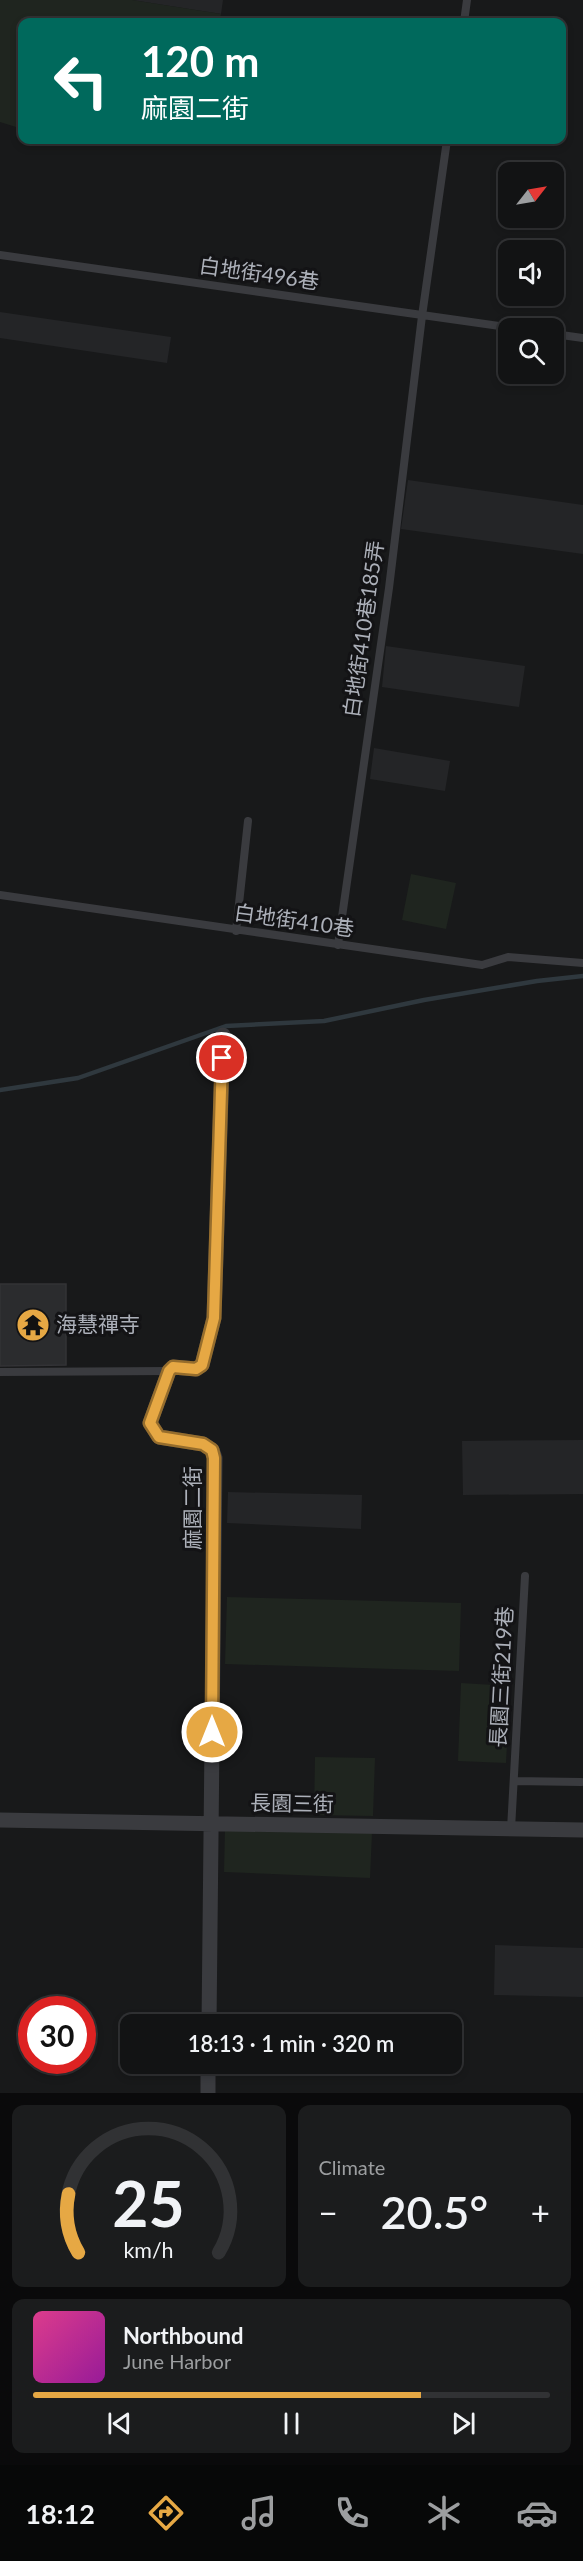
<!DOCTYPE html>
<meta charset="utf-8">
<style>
:root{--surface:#121314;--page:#1b1c1d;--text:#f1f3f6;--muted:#9c9ea0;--line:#313234;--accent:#e6a844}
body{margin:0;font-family:Lato,"Noto Sans TC",sans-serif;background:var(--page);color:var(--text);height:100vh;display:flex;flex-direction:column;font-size:22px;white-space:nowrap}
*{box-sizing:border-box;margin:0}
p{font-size:20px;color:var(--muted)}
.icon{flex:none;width:33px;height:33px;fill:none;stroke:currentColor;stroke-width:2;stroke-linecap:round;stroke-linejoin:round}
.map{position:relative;height:2093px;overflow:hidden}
.side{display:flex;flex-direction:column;gap:12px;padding:12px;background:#0a0a0b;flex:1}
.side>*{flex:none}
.banner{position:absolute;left:18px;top:18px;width:548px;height:126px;border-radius:12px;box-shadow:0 3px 9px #0003,0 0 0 2px var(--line);background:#00695c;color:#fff;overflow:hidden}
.needle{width:39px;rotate:59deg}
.buttons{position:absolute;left:498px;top:162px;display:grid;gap:12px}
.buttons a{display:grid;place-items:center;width:66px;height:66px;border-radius:12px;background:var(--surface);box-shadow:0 3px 9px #0003,0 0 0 2px var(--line);font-size:30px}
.speed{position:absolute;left:18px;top:1996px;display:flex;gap:12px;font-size:30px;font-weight:700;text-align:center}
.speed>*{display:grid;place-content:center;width:78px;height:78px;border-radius:50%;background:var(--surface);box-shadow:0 3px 9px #0003,0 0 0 2px var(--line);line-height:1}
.speed .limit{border:9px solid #d22;background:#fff;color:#111}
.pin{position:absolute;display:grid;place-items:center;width:51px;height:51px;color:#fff;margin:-26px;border:3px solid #fff;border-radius:50%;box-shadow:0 2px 6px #0007}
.me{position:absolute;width:66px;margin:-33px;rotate:0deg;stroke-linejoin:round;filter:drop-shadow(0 0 4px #0008)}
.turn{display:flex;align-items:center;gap:21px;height:126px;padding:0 24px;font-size:27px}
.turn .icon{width:78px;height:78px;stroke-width:2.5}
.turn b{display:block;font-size:42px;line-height:51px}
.big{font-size:45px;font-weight:600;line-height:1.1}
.side .card{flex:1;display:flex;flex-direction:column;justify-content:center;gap:9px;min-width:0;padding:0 21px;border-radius:12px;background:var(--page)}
.side .dial{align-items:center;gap:0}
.dial svg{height:156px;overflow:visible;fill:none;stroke:var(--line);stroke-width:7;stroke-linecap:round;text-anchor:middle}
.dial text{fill:var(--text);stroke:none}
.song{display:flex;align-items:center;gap:18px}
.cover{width:72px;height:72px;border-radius:9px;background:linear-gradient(135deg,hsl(330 70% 55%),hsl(300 70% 35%))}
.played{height:6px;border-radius:3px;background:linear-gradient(90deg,var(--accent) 75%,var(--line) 75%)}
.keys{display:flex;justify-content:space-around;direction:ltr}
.heat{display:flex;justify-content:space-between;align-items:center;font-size:33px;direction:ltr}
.side .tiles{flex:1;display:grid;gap:12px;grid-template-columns:1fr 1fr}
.card:last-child{grid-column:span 2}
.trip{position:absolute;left:120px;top:2014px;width:342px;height:60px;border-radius:12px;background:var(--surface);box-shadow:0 3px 9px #0003,0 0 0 2px var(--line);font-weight:600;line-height:60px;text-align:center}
.menu{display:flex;height:96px;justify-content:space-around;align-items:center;background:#070808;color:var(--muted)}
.menu .icon{width:42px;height:42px}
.menu .current{color:var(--accent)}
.menu b{font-size:27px;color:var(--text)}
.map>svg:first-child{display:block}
.built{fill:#242527}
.green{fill:#1f251f}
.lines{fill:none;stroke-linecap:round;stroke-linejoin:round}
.stream{stroke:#2f383e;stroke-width:4.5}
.building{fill:#2b2c2e;stroke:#333336;stroke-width:1.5}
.lane{stroke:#3a3b3f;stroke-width:8}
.street{stroke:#3a3b3f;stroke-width:15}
.route-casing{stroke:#966d2c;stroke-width:15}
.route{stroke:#e6a844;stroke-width:10}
.labels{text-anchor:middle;stroke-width:6;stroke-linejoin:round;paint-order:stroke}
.street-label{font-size:21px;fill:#acb0b9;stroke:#131315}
.poi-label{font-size:21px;fill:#acb0b9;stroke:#131315;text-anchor:start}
</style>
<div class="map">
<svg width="583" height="2093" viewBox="0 0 583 2093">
<rect width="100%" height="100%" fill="#18191a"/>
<path class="built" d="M132,0h91l-2,14z
M0,312l171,25 -4,26 -167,-25z
M408,480l175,25v49l-182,-25z
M386,646l139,20 -6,41 -137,-20z
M374,748l76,13 -5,30 -75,-12z
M583,1440v54l-120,1 -1,-54z
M228,1492l134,3 -1,34 -134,-6z
M495,1945l88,3v49l-89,-2z"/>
<path class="green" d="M0,0h132l89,14 -2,8h-197v69l-6,36 -16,-5z
M411,874l45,9 -10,46 -44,-9z
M227,1597l234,6 -2,68 -234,-7z
M461,1683l49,3 -4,77 -48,-2z
M315,1757l60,1 -2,58 -59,-1z
M225,1828l147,5 -2,45 -146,-6z
M368,2064h74l-1,10 -73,-2z"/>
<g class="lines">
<path class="stream" d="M0,1090l78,-12 148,-52 98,-5 100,-21 113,-19 46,-5"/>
</g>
<path class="building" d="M0,1284h66v81l-66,1z"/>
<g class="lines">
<path class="lane" d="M464,22l3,-22
M0,255l513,73
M554,334l29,4
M0,895l482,70 26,-8 75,6
M236,931l12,-110
M338,945l51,-357 33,-272 25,-176
M0,1372l169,-1
M514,1781l67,1
M511,1829l14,-253"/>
<path class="street" d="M0,1820l583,10
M209,2025l6,-567 -3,-8 -9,-6 -44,-7 -9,-14 19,-52 4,-4 23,2 6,-4 12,-47 9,-283
M208,2093v-29"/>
</g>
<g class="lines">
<defs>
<path id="route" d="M212,1732l2,-274 -2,-8 -9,-6 -44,-7 -9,-14 19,-52 4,-4 23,2 6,-4 12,-47 8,-260"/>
</defs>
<use href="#route" class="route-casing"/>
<use href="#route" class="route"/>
</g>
<defs>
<symbol id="temple-disc" viewBox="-11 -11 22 22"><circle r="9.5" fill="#e6a844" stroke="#131315"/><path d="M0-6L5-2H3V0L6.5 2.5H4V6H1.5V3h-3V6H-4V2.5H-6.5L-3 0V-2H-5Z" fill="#111"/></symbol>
</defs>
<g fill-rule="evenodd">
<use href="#temple-disc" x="14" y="1306" width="38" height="38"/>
</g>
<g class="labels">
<g class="street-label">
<text transform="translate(259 274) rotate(8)" y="7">白地街496巷</text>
<text transform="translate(364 629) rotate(-82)" y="7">白地街410巷185弄</text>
<text transform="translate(294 921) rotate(8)" y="7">白地街410巷</text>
<text transform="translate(193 1508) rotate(-90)" y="7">麻園二街</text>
<text transform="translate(502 1677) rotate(-87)" y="7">長園三街219巷</text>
<text transform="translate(292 1804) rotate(1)" y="7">長園三街</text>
</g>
<g class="poi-label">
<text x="56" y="1332">海慧禪寺</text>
</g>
</g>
</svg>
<div class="buttons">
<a><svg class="needle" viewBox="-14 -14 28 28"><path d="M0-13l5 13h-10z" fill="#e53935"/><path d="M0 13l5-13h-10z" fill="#9c9ea0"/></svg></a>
<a><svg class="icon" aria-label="sound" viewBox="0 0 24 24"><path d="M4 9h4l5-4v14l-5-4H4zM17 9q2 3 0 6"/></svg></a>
<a><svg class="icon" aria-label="search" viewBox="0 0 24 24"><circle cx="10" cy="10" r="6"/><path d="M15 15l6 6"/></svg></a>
</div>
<div class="speed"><div class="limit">30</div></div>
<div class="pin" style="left:222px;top:1058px;background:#d93025"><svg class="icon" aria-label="arrive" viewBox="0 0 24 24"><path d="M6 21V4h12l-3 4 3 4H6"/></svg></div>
<svg class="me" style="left:212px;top:1732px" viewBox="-20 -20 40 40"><circle r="17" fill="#e6a844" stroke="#fff" stroke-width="3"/><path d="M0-11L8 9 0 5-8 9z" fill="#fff"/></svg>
<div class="trip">18:13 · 1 min · 320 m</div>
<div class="banner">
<div class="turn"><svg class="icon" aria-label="left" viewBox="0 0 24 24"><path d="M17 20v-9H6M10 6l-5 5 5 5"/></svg><div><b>120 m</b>麻園二街</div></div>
</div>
</div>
<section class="side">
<div class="tiles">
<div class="card dial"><svg viewBox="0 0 100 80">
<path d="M14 69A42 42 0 1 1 86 69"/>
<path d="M14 69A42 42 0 0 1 9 39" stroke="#e6a844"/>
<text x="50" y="56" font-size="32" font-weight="700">25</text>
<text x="50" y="72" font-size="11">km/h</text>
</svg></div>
<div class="card"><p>Climate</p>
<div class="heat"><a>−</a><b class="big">20.5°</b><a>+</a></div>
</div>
<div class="card">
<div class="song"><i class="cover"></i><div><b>Northbound</b><p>June Harbor</p></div></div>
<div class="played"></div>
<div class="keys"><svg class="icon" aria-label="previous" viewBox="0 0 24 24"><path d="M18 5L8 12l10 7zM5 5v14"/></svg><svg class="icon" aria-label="pause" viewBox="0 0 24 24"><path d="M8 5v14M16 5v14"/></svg><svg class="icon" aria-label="next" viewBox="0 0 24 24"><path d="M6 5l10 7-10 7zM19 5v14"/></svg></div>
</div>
</div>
</section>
<nav class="menu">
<b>18:12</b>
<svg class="icon current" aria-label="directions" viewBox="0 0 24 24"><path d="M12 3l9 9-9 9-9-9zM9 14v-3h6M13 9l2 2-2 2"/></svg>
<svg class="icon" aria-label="music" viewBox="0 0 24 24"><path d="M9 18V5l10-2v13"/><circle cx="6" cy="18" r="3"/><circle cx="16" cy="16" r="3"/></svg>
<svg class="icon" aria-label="phone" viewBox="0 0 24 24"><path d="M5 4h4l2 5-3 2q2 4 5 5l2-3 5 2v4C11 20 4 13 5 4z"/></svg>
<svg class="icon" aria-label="climate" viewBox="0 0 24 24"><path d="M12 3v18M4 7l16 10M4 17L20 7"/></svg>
<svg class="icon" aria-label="car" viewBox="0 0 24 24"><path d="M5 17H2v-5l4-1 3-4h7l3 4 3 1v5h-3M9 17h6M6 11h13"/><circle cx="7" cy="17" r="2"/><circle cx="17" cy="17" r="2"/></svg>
</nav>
